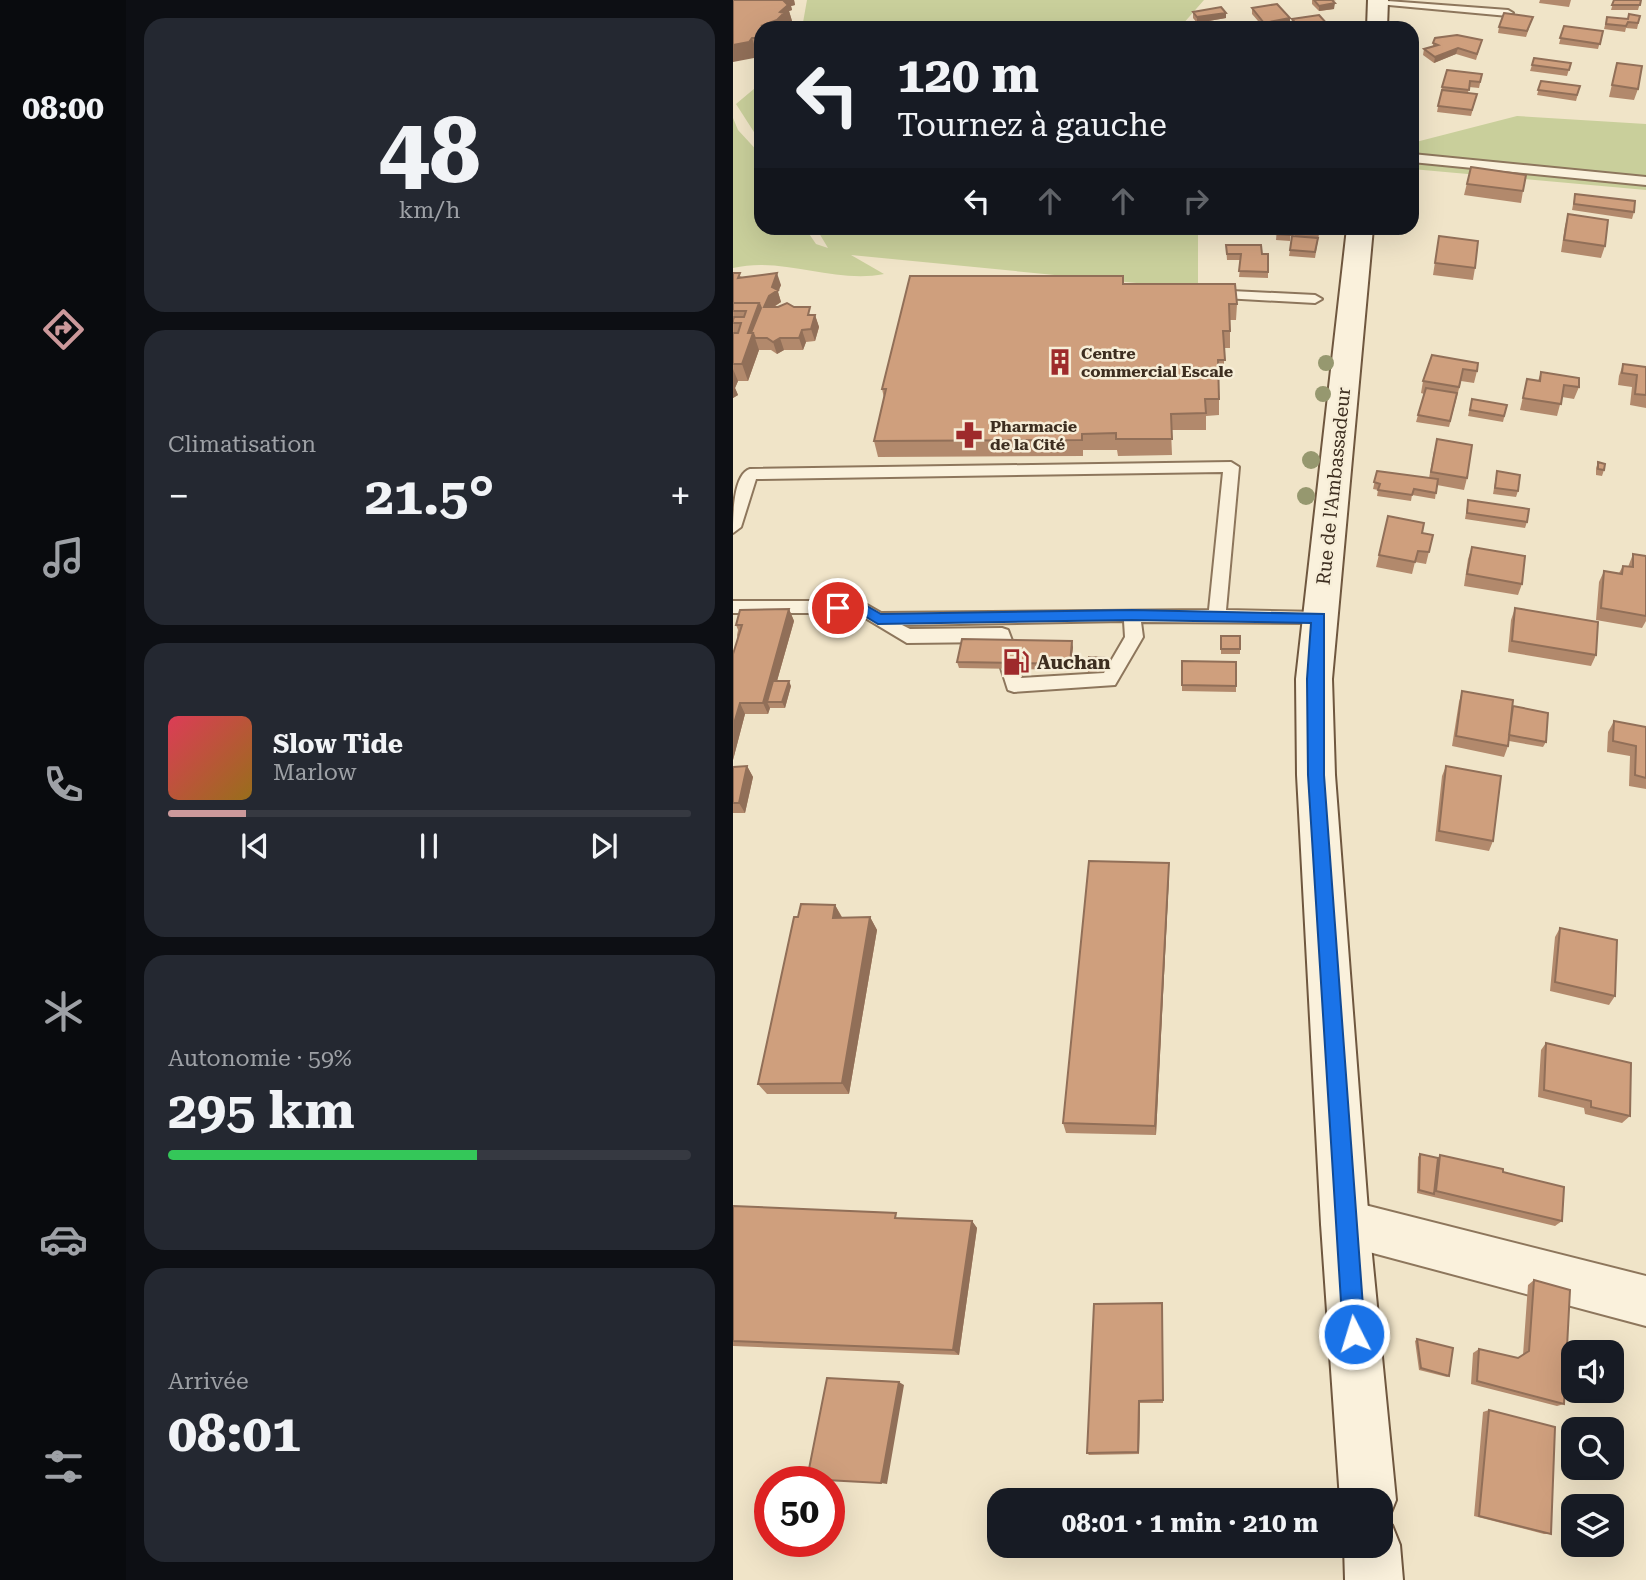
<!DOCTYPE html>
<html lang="fr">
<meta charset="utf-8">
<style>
:root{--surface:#171b24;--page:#242831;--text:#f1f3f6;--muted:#9ea1a6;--line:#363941;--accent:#cc999b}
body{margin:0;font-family:"Roboto Serif",serif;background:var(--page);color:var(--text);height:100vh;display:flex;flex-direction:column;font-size:26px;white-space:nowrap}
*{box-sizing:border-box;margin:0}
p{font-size:23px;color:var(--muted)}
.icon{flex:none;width:38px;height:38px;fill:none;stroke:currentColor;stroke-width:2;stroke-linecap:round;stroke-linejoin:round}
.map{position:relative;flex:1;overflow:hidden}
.side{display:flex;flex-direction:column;gap:18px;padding:18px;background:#0d0f14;width:607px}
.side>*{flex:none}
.top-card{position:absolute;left:21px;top:21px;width:665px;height:214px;border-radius:21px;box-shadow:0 7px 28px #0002;background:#171b24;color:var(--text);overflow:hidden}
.buttons{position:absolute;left:828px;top:1340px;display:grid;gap:14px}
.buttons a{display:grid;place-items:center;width:63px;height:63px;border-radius:14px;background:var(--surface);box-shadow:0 7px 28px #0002;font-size:35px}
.speed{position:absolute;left:21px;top:1466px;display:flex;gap:14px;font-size:35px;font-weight:700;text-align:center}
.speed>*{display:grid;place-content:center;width:91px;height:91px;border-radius:50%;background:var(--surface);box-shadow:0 7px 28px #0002;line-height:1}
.speed .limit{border:10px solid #d22;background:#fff;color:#111}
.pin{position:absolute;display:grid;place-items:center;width:60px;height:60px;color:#fff;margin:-30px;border:4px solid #fff;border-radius:50%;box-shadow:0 2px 7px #0007}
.me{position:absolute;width:77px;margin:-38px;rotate:355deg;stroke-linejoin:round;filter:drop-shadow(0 0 5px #0008)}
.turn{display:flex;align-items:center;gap:24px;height:147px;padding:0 28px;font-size:32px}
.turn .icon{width:91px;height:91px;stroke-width:2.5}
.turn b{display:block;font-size:49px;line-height:60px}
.lanes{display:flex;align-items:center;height:66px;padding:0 28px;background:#0003;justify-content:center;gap:35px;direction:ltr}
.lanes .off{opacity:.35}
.big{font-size:52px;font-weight:700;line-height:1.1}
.side .tile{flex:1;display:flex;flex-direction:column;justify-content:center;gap:10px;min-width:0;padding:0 24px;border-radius:21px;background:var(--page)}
.side .dial{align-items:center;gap:0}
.dial b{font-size:91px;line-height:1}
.song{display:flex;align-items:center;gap:21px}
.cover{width:84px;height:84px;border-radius:10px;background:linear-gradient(135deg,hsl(350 70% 55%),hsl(40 70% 35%))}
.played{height:7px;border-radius:4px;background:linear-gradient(90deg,var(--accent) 15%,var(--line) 15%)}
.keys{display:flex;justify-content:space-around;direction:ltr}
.heat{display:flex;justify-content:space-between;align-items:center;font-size:38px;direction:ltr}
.charge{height:10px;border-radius:5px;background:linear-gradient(90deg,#34c759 59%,var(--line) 0)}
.trip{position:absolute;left:254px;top:1488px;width:406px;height:70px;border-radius:21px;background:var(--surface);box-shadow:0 7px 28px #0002;font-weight:700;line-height:70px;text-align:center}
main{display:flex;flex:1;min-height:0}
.dock{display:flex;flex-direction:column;width:126px;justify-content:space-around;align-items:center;background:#090b0e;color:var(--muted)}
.dock .icon{width:49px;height:49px}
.dock .on{color:var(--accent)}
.dock b{font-size:32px;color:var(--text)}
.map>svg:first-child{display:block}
.green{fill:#c9cf9b}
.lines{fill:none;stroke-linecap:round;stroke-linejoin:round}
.service-casing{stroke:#8d765c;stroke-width:4}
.minor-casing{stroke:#8d765c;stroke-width:4}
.secondary-casing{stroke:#6f573f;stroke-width:4}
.service{fill:#faf1dc;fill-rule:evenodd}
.minor{fill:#faf1dc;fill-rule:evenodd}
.secondary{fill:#faf1dc;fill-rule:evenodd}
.tree{fill:#96986f}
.wall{fill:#b2896c}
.shaded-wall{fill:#916f58}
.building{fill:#cf9f7d;stroke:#916f58;stroke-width:2}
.route{fill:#1a73e8;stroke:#114b97;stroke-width:2}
.labels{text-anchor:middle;stroke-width:5;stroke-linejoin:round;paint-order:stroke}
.far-poi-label{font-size:16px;font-weight:bold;fill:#3d2e20;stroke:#f7eed8;text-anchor:start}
.street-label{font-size:19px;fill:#3d2e20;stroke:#f7eed8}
.poi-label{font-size:19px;font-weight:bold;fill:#3d2e20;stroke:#f7eed8;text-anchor:start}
</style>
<main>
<nav class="dock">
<b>08:00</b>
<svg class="icon on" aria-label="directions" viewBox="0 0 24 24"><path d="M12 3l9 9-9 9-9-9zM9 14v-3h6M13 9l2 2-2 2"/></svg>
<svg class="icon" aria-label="music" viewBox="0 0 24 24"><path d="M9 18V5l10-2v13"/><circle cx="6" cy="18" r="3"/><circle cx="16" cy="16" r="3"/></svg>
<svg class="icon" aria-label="phone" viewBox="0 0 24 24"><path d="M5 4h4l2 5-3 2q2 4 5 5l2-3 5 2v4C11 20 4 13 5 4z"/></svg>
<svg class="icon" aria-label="climate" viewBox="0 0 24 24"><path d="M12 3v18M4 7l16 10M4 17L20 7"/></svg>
<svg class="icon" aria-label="car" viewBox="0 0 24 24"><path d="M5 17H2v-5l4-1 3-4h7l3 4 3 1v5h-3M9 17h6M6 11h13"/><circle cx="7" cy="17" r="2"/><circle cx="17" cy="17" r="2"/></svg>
<svg class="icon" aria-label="filters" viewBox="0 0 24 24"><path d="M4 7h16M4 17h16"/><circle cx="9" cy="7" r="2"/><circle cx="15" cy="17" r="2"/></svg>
</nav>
<section class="side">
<div class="tile dial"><b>48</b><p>km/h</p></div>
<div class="tile"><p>Climatisation</p>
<div class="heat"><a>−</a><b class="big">21.5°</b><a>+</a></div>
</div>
<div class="tile">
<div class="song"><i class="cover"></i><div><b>Slow Tide</b><p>Marlow</p></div></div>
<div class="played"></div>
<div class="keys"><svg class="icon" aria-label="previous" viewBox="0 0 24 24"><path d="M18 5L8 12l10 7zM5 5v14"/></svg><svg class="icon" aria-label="pause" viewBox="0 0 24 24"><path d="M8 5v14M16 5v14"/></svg><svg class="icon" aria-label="next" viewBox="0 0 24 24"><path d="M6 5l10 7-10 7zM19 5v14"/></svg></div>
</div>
<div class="tile"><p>Autonomie · 59%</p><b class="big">295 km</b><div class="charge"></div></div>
<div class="tile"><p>Arrivée</p><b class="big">08:01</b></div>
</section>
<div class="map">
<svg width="913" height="1580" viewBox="0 0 913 1580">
<rect width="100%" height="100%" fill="#f0e4c8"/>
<path class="green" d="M74,0h397l-22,25 3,3h-383z
M28,83v60l-25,-39z
M784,116l129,8v66l-234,-21v-26z
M0,118l5,12 23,25v73h44l11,16 12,4 -12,-20h382v61l-347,-34 33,19c-50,10 -101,-18 -151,-6z"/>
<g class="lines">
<defs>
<path id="service" d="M641,0l134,10 5,3 -5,3 -130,-12z
M679,154l234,23v8l-234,-23z
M478,290l104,5 7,4 -7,4 -109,-6 -2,-3z
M498,462l8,5 -13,143 93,2 9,6 -3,5 -184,-1 2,15 -28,48 -101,7 -6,-2 -7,-22 9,-7 6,2 5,15 83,-5 21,-36 -1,-16 -222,4 8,4 92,-1 6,2 6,16 -9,7 -6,-2 -4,-9 -88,1 -50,-30h-124v-12h127l21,12 328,-3 14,-138 -467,7 -15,48 -8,6c0,-16 0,-59 17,-64z"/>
<path id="minor" d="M612,1200l301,76v50l-318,-85 -7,-17 7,-17z"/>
<path id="secondary" d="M635,0h20l-1,28h-20z
M614,228h26l-41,451 3,96 34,449 27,276 -8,20 -5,1 9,4 8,20 3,35h-58l-1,-35h37v-45h-41l-19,-276 -24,-449 -1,-96z"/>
</defs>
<use href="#service" class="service-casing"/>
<use href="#minor" class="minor-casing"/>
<use href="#secondary" class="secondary-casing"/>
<use href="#service" class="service"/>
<use href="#minor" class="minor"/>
<use href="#secondary" class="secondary"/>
</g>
<g class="tree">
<circle cx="593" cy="363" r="8"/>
<circle cx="590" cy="394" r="8"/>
<circle cx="578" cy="460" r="9"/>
<circle cx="573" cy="496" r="9"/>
</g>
<path class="wall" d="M0,0h61l1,5 -4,1 1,4 -3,1 3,10 -5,4 -26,3v26l-4,-1 -3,5z
M579,0h24l-3,1 1,8 -15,2 -7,-7z
M807,0h31l-2,7 -30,-4z
M881,0h27l-3,10h-27z
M519,8l38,16 -26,4 -12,-14z
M460,12l33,1v5l-29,5 -4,-5z
M907,16l-3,13 -11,-1 -1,4 -21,-3 3,-12 21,2z
M800,17l-7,20 -28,-4 1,-6z
M559,19l37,7v2h-35l-3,-4z
M831,26l39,5 -5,18 -39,-5z
M749,40l-6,20 -20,-6 -22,9 -11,-8 1,-6 9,-2v-4z
M838,63l-4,13 -37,-5 2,-6z
M884,63l21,26 -4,11 -25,-3z
M749,74l-3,14 -10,-1 -1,6 9,1 -6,22 -34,-4 5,-25z
M808,81l39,5 -4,15 -39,-6z
M738,167l52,24 -2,12 -57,-8z
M842,194l59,18 -2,7 -60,-9z
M835,214l37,32 -4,12 -40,-6 4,-26z
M544,228h43l-5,30 -26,-2 1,-6 5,-14 1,-7 -5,-1 -1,13 -14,-1z
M706,236l36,32 -2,12 -40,-5z
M493,245l36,9h6v24l-29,-1 2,-17h-14z
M0,273l9,4 39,8 -3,7 3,10 -7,5h20l18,8h3l4,12 -4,14 -9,1 -3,8h-19l-7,4 -6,-4h-12l-11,31h-10l-3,7 3,7 -5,3z
M390,276v8l114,20 -1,16h-6v28h-6v28l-5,1v38l-13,1v14h-35l1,25 -54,1 -1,-6h-34v6l-205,1 -4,-16 10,-43 -2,-9z
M699,355l45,16 -3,12 -13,-2 -12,46 -33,-5 8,-28 -3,-1 2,-12z
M890,364l23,3v41l-16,-3 2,-18 -14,-2 1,-9z
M808,372l38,15 -5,12 -12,-2 -5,19 -37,-6 7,-31 11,2z
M739,399l35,6 -4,17 -35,-6z
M701,451l33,27 -3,12 -27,-5 -2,14 -23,-4 -1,6 -34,-5 1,-6 -5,-1 4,-18 52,7z
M865,462l6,8 -2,6 -6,-1v-7z
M764,471l21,20 -2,6 -23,-3z
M735,500l59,22 -2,6 -60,-9z
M655,516l34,17 11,2 -7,29 -11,-2 -3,12 -36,-7z
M739,547l50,37 -4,11 -54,-9 4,-27z
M900,554l13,2v65l-4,7 -46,-8 3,-38 5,-11 15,2 4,-7 5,1z
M782,608l81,47 -5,11 -83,-14 3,-32z
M56,609l5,12 -17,60 14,5 -6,22h-15l-2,6h-23l-12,46 1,-106 4,-15 -1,-4 1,-5 -2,-5z
M488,636h19v18h-19z
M340,647l-3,23 -111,-2 -2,-6z
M373,658v13l-18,1 -1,-6z
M449,661l54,1v30l-54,-1z
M729,691l51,15 33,36 -3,5 -34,-6 -1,5 -4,11 -52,-11 7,-44z
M881,721l32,6v62l-17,-3 1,-30 -23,-4 1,-20z
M14,766l6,11 -8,36h-12v-46z
M713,766l47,75 -4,10 -54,-10 7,-65z
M436,876l-13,259 -90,-2 -3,-10z
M102,905l7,12h28l7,13 -28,164h-82l-9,-10 40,-167z
M827,928l55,68 -6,9 -59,-14 5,-54z
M813,1043l84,73 -8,7 -37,-9 -1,-6 -46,-11 3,-47z
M687,1154l18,4 2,-3 63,17 59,49 -7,5 -138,-33 1,-36z
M0,1206l168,12 71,3 5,7 -18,127 -226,-9z
M801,1280l30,124 -7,2 -86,-22 2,-31 6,-4 38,9 6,-3 5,-70z
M429,1307l1,96h-23l-1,51 -50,1 -2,-2z
M684,1339l32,37 -2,1 -28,-7 -4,-29z
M756,1410l62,124h-7l-70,-18 9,-104z"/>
<path class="shaded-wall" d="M49,0h12l1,5 -4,1 1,4 -3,1 3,10 -5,4 1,3h-27v-2z
M602,3l-1,6 -15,2v-5z
M493,13v5l-29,5v-6z
M557,18v6l-26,4v-5z
M19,38l5,15 -3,5 -21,4v-17z
M725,48l-2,6 -22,9 1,-6z
M44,273l4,12 -3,7 3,10 -8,5h-9z
M26,303l6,17 -10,18 4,12 -11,31 -6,-17 6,-31z
M82,315l4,12 -4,14 -4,-12z
M69,330l4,12 -3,8 -4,-12z
M47,338l4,12 -7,4 -4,-12z
M0,369l5,12 -3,7 3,7 -5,3z
M56,609l5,12 -23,81h-4l3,6 -2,6 -5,-11z
M339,641l1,6 -3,23v-6z
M56,681l2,5 -6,22 -3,-6z
M7,703l5,11 -12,46v-33z
M14,766l6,11 -8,36 -6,-10z
M436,863v13l-13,259 -1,-9z
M102,905l7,13h-9z
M137,917l7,13 -28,164 -7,-11z
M239,1221l5,7 -18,127 -6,-5z
M166,1382l5,3 -17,99 -6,-1z
M406,1401l1,2 -1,51 -1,-2z"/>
<path class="building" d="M0,0h50l5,5 -8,7 4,1 -7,7 -16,6 16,2h-16v10h-9l-3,4 -16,3z
M581,0h18l3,3 -16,3z
M881,0h27l-1,5h-28z
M544,4l13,14 -26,5 -12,-15z
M488,7l5,6 -29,4 -4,-5z
M771,13l29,4 -6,14 -28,-4z
M896,14l11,2 -2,7 -10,-1 -2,4 -20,-2 1,-7 21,2z
M586,15l10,11 -11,2h-18l-8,-9z
M831,26l39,5 -3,13 -40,-6z
M724,35l25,5 -5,14 -19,-6 -23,9 -11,-8 14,-4 -5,-2 2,-5z
M801,58l37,5 -2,7 -37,-5z
M884,63l25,3 -4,23 -26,-4z
M714,70l35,4 -2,8 -10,-1 -1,9 -27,-3z
M808,81l39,5 -3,9 -39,-5z
M709,90l35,4 -5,16 -34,-4z
M738,167l55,8 -3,16 -56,-7z
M842,194l60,7 -1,11 -60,-8z
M835,214l40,6 -3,26 -41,-6z
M544,228h14l-1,7 -14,-1z
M563,228h24l-1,6 -23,-2z
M559,236l26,2 -3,14 -25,-2z
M706,236l39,5 -3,27 -40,-5z
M493,245h35l1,9h6v18l-29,-1 2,-17h-14z
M0,273h7l-2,5 39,-5 -5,14 6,3 -9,6 -5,11h14l9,-4 7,4h16l-2,8h7l-4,14 -9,1 -3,8h-19l-7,4 -6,-4h-12l-2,-5h-2l10,-25 -2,-5h-26z
M177,276h213v8h112l2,20h-8l1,27h-7l2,29h-7l1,39h-14l1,14 -35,1 1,25h-56v-6l-34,1v6l-208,1 12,-52h-4z
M0,303h26l-11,30h5l-11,31h-9v-31h5l3,-10h-8v-3l1,-3h10l2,-6h-13z
M699,355l46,8 -1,8 -14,-2 -4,18 -36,-6z
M890,364l23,3v28l-11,-1 2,-19 -15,-2z
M808,372l38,6v9l-15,-2 -3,19 -38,-6 4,-19 13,2z
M693,388l31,5 -7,28 -32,-6z
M739,399l35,6 -3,11 -34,-6z
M704,439l35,6 -5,33 -36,-6z
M865,462l7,2 -1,6 -6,-1z
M644,471l61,8 -2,14 -22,-4 -2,6 -34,-5 2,-6 -6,-2z
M764,471l23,4 -2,16 -23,-3z
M735,500l61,9 -2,13 -60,-9z
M655,516l36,7 -2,10 11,2 -4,17 -11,-1 -3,11 -36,-7z
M739,547l53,9 -3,28 -55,-10z
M900,554l13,2v60l-45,-8 3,-37 18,3 1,-8 10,1z
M782,608l83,14 -2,33 -84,-14z
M56,609l-26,94h-23l-7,24v-73l9,-29h-6l4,-15z
M488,636h19v13h-19z
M229,639l110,2 -2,23 -113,-2z
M356,657l17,1 -1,8h-18z
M449,661l54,1v24l-54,-1z
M40,681h16l-7,21h-15z
M729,691l51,9 -5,46 -52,-10z
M780,706l35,7 -2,29 -37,-7z
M881,721l32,6v51l-11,-3 1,-29 -23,-5z
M14,766l-8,37h-6v-36z
M713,766l55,10 -8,65 -54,-10z
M356,861l80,2 -14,263 -92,-3z
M68,904l34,1 -2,13 37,-1 -28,166 -84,1 36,-167h4z
M827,928l57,12 -2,56 -60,-14z
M813,1043l85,20 -1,53 -39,-9v-6l-47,-11z
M687,1154l18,4 -4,36 -15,-4z
M707,1155l63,14v3l61,15 -2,34 -126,-30z
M0,1206l163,7 -1,5 77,3 -19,129 -220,-9z
M801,1280l36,10 -6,114 -87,-23 2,-32 39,9 11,-7z
M429,1303l1,97 -24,1 -1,51 -51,1 7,-149z
M684,1339l36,9 -4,28 -28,-8z
M94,1378l72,4 -18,101 -74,-4z
M756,1410l66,17 -4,107 -72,-18z"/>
<path class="route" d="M127,602l21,12 251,-4 192,4v161l41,559 -4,8 -7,3 -8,-3 -3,-8 -35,-559 -1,-96 4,-56 -179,-3 -254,4 -20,-12 -20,1 -7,-5 7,-6z"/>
<defs>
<symbol id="building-bare" viewBox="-9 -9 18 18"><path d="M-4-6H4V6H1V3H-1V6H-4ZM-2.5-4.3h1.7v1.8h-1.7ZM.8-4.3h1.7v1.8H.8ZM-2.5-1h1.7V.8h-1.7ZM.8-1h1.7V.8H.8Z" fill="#9e2a2b" stroke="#f7eed8" stroke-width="2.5" paint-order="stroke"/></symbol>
<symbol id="pharmacy-bare" viewBox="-9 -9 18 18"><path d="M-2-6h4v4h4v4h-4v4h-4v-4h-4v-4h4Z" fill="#9e2a2b" stroke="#f7eed8" stroke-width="2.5" paint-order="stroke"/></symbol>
<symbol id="fuel-bare" viewBox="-9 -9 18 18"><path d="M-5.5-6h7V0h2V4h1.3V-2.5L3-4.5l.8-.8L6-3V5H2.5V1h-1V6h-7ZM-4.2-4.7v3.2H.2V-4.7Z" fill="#9e2a2b" stroke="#f7eed8" stroke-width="2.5" paint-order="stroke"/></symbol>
</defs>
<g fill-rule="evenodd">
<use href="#building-bare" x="308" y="343" width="38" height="38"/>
<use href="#pharmacy-bare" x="217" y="416" width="38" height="38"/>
<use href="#fuel-bare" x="264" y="643" width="38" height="38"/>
</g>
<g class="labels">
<g class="far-poi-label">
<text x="348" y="359">Centre<tspan x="348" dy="18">commercial Escale</tspan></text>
<text x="257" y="432">Pharmacie<tspan x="257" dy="18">de la Cité</tspan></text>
</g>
<g class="street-label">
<text transform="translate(600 486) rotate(-84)" y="7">Rue de l'Ambassadeur</text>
</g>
<g class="poi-label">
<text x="304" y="669">Auchan</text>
</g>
</g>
</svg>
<div class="buttons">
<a><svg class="icon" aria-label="sound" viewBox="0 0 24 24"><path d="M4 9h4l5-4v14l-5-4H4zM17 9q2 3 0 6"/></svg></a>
<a><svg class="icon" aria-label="search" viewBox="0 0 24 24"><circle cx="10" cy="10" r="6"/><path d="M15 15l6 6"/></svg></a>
<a><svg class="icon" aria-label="layers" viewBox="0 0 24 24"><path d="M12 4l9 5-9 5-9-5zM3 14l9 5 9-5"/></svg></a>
</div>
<div class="speed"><div class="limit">50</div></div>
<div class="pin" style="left:105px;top:608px;background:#d93025"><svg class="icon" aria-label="arrive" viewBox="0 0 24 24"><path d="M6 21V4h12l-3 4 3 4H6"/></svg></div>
<svg class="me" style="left:621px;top:1334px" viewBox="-20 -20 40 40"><circle r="17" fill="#1a73e8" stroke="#fff" stroke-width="3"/><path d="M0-11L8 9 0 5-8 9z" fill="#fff"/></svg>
<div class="trip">08:01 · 1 min · 210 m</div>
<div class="top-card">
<div class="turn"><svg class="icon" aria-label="left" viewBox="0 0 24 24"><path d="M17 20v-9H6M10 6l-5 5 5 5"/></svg><div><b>120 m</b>Tournez à gauche</div></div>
<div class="lanes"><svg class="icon" aria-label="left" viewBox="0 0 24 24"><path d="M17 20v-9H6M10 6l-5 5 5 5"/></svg><svg class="icon off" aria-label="ahead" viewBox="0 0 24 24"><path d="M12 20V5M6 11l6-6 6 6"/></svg><svg class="icon off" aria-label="ahead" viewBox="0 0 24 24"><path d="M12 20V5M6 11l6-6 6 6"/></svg><svg class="icon off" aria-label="right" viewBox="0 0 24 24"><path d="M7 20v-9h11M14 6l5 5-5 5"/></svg></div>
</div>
</div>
</main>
